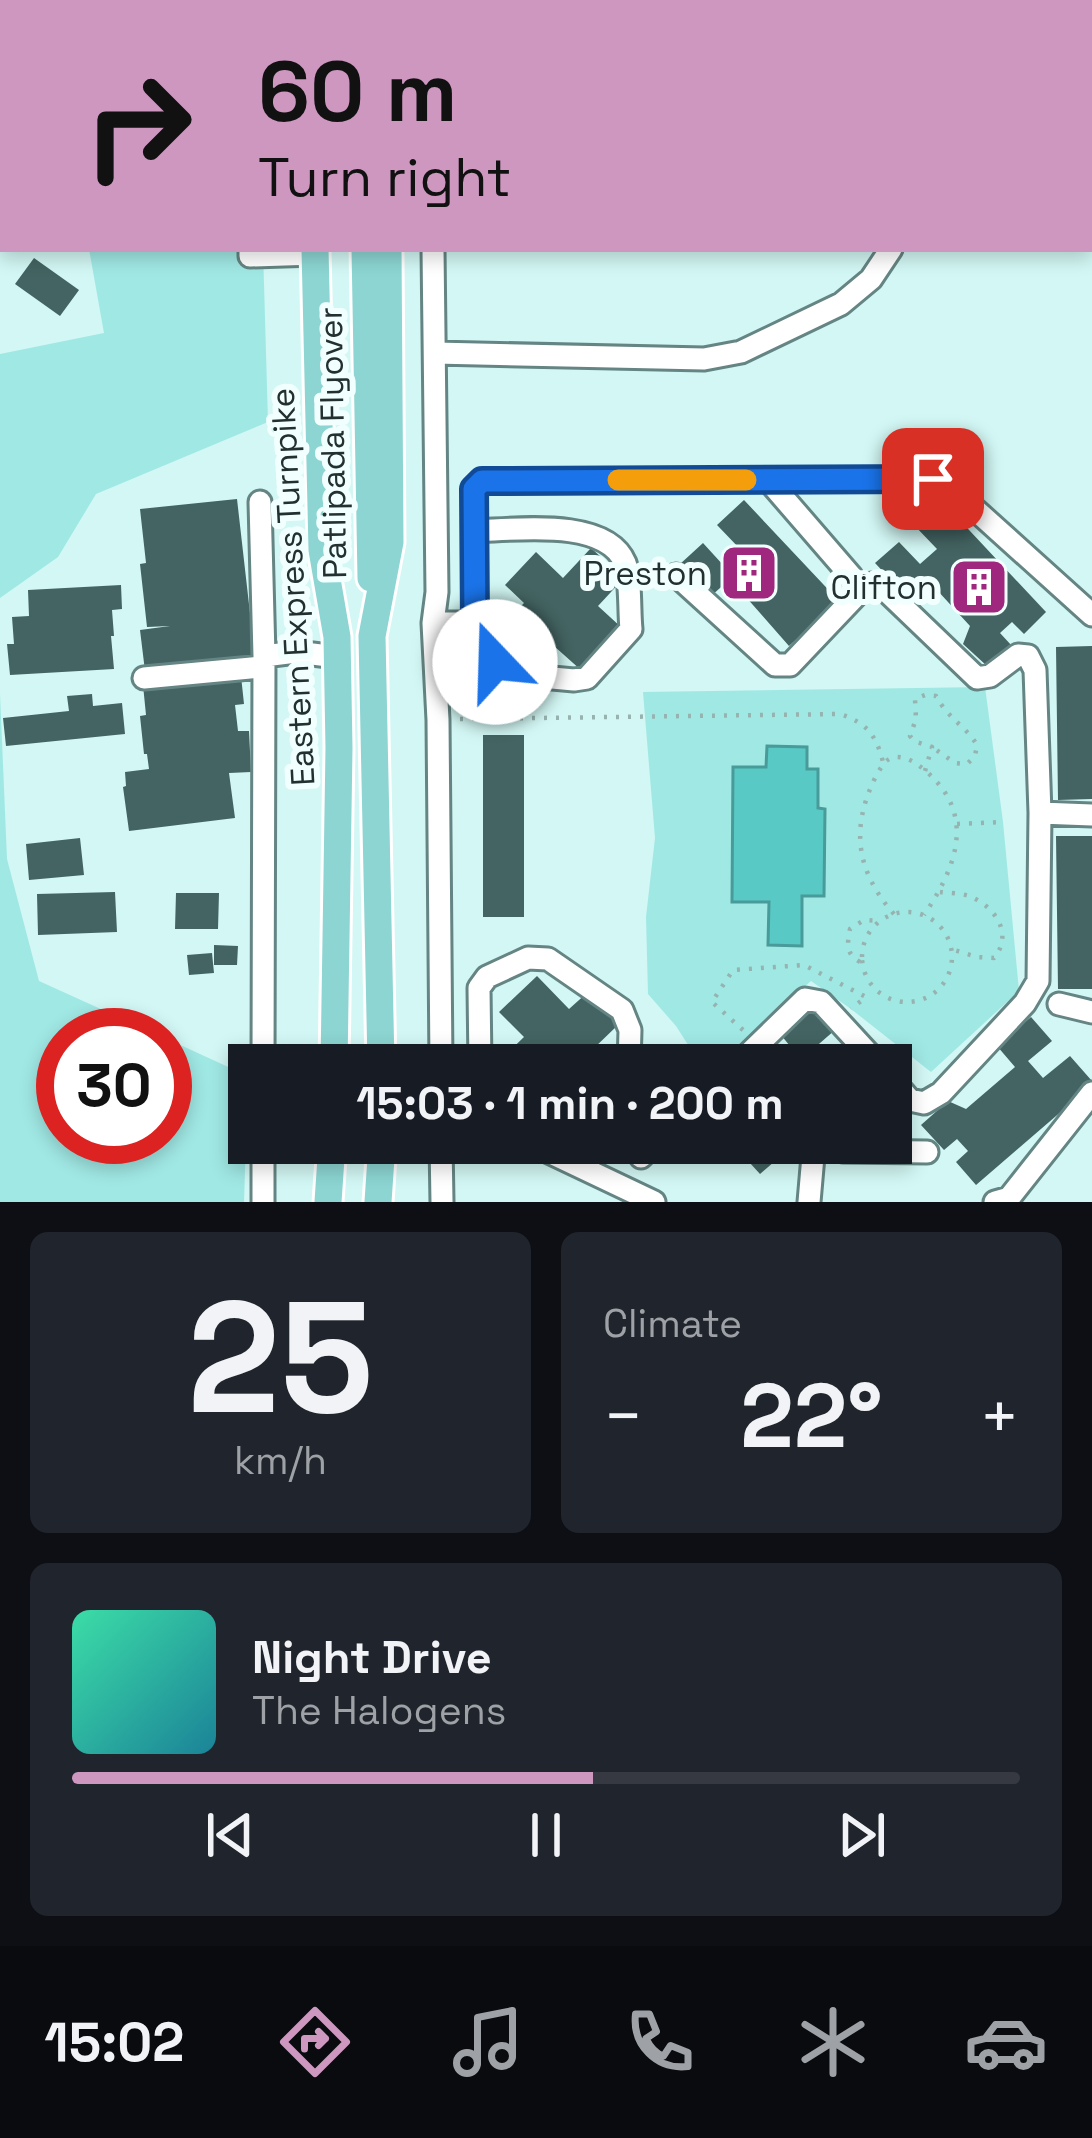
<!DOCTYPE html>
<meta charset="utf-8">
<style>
:root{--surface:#171b24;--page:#20242c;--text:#f1f3f6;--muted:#9ea1a6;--line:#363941;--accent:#cd97c0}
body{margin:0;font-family:"Space Grotesk",sans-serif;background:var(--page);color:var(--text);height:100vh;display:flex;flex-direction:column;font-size:45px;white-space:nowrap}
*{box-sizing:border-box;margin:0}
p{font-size:39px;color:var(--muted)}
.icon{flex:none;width:66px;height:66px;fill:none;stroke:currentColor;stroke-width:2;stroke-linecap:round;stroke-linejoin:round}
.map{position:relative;height:1202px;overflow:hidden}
.side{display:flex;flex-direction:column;gap:30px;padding:30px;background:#0d0f14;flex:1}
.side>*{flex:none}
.hud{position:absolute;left:0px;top:0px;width:1092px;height:252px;box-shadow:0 6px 18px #0003;background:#cd97c0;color:#111;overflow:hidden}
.speed{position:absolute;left:36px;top:1008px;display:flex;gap:24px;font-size:60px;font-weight:700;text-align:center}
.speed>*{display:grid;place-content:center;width:156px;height:156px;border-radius:50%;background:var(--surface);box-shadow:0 6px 18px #0003;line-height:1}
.speed .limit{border:18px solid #d22;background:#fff;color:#111}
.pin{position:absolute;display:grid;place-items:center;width:102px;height:102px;color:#fff;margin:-51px;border-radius:24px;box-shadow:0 6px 18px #0006}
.me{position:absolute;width:132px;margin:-66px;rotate:339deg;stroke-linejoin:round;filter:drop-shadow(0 0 9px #0008)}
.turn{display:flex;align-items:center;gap:42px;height:252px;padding:0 60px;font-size:54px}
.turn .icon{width:156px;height:156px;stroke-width:2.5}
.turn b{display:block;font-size:84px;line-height:102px}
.big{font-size:90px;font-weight:700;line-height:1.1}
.side .widget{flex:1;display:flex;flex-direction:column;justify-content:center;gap:18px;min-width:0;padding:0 42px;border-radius:18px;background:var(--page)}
.side .dial{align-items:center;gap:0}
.dial b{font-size:156px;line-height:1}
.song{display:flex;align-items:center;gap:36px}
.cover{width:144px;height:144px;border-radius:18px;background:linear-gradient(135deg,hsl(160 70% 55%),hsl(190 70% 35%))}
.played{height:12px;border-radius:6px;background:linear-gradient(90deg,var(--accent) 55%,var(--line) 55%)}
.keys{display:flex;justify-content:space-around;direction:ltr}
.heat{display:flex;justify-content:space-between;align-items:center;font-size:66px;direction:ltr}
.side .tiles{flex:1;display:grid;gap:30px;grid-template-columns:1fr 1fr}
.widget:last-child{grid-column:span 2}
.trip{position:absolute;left:228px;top:1044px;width:684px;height:120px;border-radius:0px;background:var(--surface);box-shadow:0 6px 18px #0003;font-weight:700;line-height:120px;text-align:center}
.tab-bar{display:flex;height:192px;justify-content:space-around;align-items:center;background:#090b0e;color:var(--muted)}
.tab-bar .icon{width:84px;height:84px}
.tab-bar .active{color:var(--accent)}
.tab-bar b{font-size:54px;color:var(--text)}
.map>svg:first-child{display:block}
.green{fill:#a0e8e4}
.water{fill:#59c9c5;stroke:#489b98;stroke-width:3}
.building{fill:#436462}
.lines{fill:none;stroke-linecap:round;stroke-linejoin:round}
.minor-casing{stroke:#648583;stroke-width:27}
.major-casing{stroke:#fff;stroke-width:33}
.path{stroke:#96b3b0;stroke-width:4.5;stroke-dasharray:3 9;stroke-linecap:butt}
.minor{stroke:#fff;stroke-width:21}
.major{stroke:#8cd5d2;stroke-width:27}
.route-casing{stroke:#114b97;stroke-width:30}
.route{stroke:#1a73e8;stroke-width:21}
.slow{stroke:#f59e0b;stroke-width:21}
.labels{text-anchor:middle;stroke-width:12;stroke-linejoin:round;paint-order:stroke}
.street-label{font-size:33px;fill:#22302f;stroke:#f1fffe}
.poi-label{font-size:33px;fill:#22302f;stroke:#f1fffe;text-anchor:end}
</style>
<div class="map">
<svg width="1092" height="1202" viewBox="0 0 1092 1202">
<rect width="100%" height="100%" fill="#d2f7f4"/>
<path class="green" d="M89,249h174l5,173 -172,72 -38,63 -58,41v-244l104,-21z
M985,687l18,135 16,169 -88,81 -80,-63 -40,-28 -96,84h-14l-25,-39 -28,-32 -2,-77 9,-79 -12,-146z
M0,694l7,165 32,122 119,54h-95v102h102v-99l83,38 -4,126h-244z"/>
<path class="water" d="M767,746l40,1v22h11v39l7,1 -1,87h-22v50l-34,-1 1,-43h-37l1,-135h33z"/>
<path class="building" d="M34,258l45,32 -19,26 -45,-32z
M237,499l18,158 -110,14 -5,-41 30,-4 -23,1 -7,-63 6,-1 -6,-54z
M940,499l106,113 -22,22 -12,-12 -12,11 12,13 -25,20 -24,-22 7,-18 -44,-48 -20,18 -31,-33 24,-21 21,22 17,-15 -24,-25z
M744,500l95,101 -50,45 -59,-67 -20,18 -31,-32 24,-22 21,23 17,-16 -24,-25z
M591,548l33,30 -26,28 24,22 -40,43 -28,-25 -24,25 -38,-35 32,-33 -19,-18 31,-33 27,26z
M121,585l1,24 -10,1 2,26h-3l3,33 -104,6 -3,-31h7l-2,-27 17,-1 -1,-26z
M1092,646v153l-34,1 -2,-153z
M241,676l3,28 -9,1 3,26h11l2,41 -22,1 6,45 -106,13 -6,-44 3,-1 -1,-14 24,-3 -2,-15h-3l-4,-38 6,-1 -3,-30z
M92,694l1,12 29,-3 3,31 -119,12 -3,-28 66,-7 -2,-15z
M483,735h41v182h-41z
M1056,836h36v153h-34z
M80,838l4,37 -55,5 -3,-36z
M115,892l2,40 -79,3 -1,-41z
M176,893h43l-1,36h-43z
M214,945l24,1 -1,19h-23z
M212,953l2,20 -25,2 -2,-20z
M537,976l32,33 19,-17 31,32 -27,26 14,15h-111l29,-28 -25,-25z
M814,1006l21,24 -23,20 13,15h-37l10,-9 -17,-21z
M1031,1017l21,24 -24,20 15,17 27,-22 22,25v4l-116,100 -20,-23 12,-11 -11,-12 -13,11 -23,-25 27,-24 18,8 49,-42 -18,-21z
M748,1143h48l-36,31 -21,-23z"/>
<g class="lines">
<defs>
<path id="minor" d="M83,0l1,3
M248,0v3
M423,0v3
M654,3v-3
M1024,3l1,-3
M0,113l3,-1
M250,249v7l65,-2
M433,249l4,343 -4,31 5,97 3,345
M435,353l269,6 37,-7 100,-48 30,-25 20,-30
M768,480l83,96
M260,502l4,154 -1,409
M474,531c40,-1 132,-14 151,32 6,16 4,48 6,66l-44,49 -13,2 -54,-5 -25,-13 -20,-39
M676,575l99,90h15l76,-80 12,-2 99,95 13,-2 28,-21 10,1 7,14 5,143 52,2
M433,623h42l-1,-134 8,-8 451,-2 16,7 143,129
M264,656l32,-4 41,5
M144,678l118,-11
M1059,1004l33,8
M480,1065l-1,-77 8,-11 41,-19 20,1 74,51 8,20 -1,35
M737,1065l68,-66 16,3 58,63
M891,1078l19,22 14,3 17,-10 84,-90 13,-22 2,-168
M263,1143v59
M441,1143l1,59
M530,1143l124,59
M824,1143l19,8 84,1
M641,1157l14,-14
M809,1202l4,-46 9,-13
M995,1202l14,-4 83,-105"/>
<path id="major" d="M308,0v3
M332,0v3
M361,0v3
M387,0v3
M315,249l7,301 15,87 2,111 -5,317
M365,249l6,329
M381,1065l-9,-429 18,-94 -2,-293
M328,1202l4,-59
M378,1202l4,-59"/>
</defs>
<use href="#minor" class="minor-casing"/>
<use href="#major" class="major-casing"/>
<path class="path" d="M460,719l380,-5c27,9 36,21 43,48
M925,771l7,-24 -18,-6 -4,-5 6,-17 -1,-20 10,-4 11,1c13,24 29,29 41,49l-2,11 -8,8 -12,-1 -23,-16
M957,824l46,-2
M940,892c9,1 20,1 29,4 26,10 45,38 25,62l-17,-1 -26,-8
M862 957a45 45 0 1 1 90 0a45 45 0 1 1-90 0Z
M894,914c-38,-43 -44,-86 -18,-138 5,-8 8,-17 19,-19 13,-1 24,8 33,16 49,44 27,96 -4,142
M860,962c-14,-7 -13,-19 -10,-33l14,-9 17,1
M743,1030l-31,-28 21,-32 71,-5 62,32 -15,12"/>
<use href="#minor" class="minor"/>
<use href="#major" class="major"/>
</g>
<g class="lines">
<defs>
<path id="route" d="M495,662l-20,-39 -1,-134 8,-8 451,-2"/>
</defs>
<use href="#route" class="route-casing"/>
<use href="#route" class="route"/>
<path class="slow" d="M618,480h128"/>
</g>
<defs>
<symbol id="building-square" viewBox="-11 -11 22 22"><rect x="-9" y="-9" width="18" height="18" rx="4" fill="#a0277e" stroke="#f1fffe"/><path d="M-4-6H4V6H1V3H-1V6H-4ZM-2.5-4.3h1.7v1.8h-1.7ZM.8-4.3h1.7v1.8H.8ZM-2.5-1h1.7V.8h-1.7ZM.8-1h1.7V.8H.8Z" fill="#fff"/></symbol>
</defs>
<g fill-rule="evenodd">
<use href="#building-square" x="716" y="540" width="66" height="66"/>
<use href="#building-square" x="946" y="554" width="66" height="66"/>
</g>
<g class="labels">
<g class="street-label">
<text transform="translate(332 443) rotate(-91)" y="12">Patlipada Flyover</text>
<text transform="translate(292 587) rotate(-93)" y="12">Eastern Express Turnpike</text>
</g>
<g class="poi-label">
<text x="707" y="585">Preston</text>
<text x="937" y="599">Clifton</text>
</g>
</g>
</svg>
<div class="speed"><div class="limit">30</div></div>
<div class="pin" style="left:933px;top:479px;background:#d93025"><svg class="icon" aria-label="arrive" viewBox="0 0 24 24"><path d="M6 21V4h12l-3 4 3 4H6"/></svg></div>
<svg class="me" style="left:495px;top:662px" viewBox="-20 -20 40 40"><circle r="19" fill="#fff"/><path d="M0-13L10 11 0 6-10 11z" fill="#1a73e8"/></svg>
<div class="trip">15:03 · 1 min · 200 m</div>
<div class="hud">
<div class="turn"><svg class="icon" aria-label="right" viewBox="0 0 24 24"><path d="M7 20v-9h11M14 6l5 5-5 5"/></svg><div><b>60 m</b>Turn right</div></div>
</div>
</div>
<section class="side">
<div class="tiles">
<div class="widget dial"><b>25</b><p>km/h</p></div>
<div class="widget"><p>Climate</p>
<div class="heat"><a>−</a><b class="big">22°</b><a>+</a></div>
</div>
<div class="widget">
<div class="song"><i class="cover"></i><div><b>Night Drive</b><p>The Halogens</p></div></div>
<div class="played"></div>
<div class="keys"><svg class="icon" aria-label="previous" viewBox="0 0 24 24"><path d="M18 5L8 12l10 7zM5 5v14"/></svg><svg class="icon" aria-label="pause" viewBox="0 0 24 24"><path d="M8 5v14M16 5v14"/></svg><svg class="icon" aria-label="next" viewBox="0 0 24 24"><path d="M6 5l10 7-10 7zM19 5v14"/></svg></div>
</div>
</div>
</section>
<nav class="tab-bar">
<b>15:02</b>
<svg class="icon active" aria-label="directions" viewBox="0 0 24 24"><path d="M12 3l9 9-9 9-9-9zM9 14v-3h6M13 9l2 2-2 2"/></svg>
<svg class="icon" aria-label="music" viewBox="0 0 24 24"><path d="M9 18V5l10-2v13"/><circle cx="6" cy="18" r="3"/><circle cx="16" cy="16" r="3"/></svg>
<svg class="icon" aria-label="phone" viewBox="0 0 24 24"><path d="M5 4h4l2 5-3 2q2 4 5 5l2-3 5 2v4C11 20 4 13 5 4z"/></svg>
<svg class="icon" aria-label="climate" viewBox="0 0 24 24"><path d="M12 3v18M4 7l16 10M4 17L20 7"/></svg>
<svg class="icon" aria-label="car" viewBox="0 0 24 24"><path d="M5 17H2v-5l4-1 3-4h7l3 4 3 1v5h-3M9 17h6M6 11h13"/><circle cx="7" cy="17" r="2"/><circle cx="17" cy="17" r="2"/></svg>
</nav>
